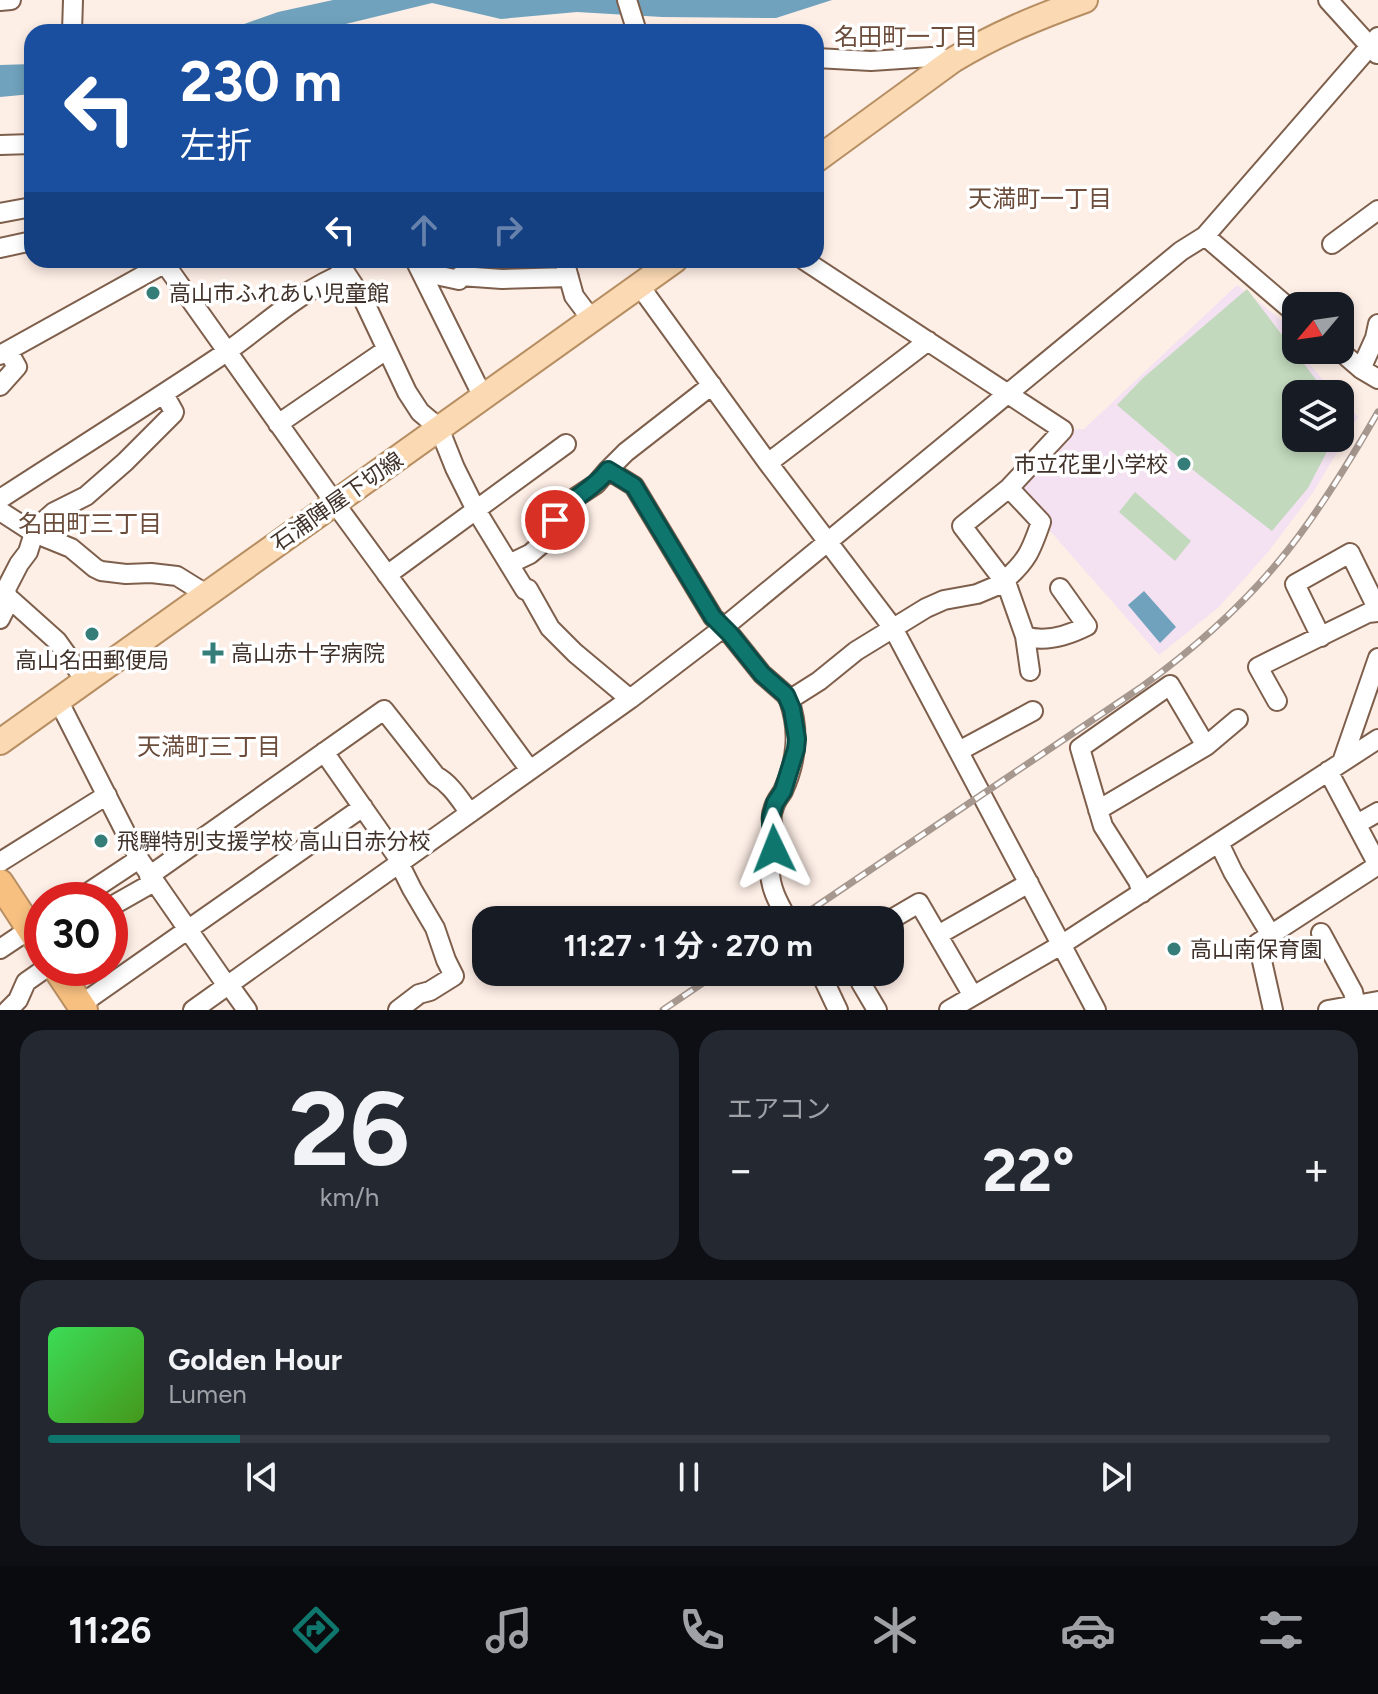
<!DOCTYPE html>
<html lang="ja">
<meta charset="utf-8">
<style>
:root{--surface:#171b24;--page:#242831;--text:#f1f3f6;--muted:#9ea1a6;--line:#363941;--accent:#0f766e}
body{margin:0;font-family:Figtree,"Noto Sans JP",sans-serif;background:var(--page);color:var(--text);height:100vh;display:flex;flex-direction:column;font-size:30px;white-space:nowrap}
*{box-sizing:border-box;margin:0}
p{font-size:26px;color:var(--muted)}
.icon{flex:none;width:44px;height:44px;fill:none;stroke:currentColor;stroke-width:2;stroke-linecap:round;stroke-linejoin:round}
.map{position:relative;height:1010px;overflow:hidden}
.panel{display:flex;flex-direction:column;gap:20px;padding:20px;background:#0d0f14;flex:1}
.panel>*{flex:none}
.hud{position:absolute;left:24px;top:24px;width:800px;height:244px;border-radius:24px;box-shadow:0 4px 12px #0003;background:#1a4fa0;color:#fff;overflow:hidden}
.needle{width:52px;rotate:241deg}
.fabs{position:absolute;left:1282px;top:292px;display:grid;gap:16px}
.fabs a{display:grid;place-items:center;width:72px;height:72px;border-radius:16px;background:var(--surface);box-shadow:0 4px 12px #0003;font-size:40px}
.speed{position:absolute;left:24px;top:882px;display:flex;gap:16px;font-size:40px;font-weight:700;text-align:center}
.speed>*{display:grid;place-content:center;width:104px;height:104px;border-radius:50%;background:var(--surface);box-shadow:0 4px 12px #0003;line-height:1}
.speed .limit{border:12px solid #d22;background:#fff;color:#111}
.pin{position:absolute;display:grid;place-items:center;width:68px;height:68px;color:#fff;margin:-34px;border:4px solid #fff;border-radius:50%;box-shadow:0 2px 8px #0007}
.me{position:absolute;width:88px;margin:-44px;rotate:358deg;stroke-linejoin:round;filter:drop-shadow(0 0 6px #0008)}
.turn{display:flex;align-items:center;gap:28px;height:168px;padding:0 24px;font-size:36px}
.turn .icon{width:104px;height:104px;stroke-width:2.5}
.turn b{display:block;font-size:56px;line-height:68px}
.lanes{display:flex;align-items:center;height:76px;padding:0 24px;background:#0003;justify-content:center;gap:40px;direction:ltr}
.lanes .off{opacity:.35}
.big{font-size:60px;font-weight:700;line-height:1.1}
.panel .widget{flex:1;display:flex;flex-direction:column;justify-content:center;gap:12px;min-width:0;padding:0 28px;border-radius:24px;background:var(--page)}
.panel .dial{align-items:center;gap:0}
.dial b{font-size:104px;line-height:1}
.song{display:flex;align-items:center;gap:24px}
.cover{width:96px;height:96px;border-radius:12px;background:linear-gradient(135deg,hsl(130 70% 55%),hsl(100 70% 35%))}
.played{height:8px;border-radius:4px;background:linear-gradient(90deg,var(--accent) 15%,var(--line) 15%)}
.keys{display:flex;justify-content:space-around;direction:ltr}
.heat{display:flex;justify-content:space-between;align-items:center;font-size:44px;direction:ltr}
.panel .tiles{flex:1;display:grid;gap:20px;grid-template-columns:1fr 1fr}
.widget:last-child{grid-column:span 2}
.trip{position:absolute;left:472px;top:906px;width:432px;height:80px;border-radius:24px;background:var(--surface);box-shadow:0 4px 12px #0003;font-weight:700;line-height:80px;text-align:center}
.dock{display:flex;height:128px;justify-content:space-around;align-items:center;background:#090b0e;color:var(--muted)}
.dock .icon{width:56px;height:56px}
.dock .selected{color:var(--accent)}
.dock b{font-size:36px;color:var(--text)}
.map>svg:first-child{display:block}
.education{fill:#f4e1f1}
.green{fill:#c2d9bd}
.water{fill:#70a2bd}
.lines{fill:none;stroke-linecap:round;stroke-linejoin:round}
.minor-casing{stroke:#7e5f4c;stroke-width:22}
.major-casing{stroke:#b78e62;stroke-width:28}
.highway-casing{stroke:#b78e62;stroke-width:30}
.minor{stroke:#fff;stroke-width:18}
.major{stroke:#fad9b3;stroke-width:24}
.highway{stroke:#f7c080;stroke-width:26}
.rail-casing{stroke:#a6978f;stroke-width:7}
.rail{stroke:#fff;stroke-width:4;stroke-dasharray:12;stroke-linecap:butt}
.route-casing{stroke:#0a4d48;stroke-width:20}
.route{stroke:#0f766e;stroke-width:14}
.poi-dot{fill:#347d79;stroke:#fff;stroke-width:3}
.labels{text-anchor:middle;stroke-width:7;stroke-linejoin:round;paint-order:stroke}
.poi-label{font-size:22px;fill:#40322a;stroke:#fff;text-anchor:start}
.street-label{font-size:22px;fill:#40322a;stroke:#fff}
.neighbourhood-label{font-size:24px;fill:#6c4d3c;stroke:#fff}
</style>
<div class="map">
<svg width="1378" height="1010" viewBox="0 0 1378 1010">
<rect width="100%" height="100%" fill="#fdeee6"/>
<path class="education" d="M1237,285l58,46 -6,9 46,54h-39v44h44v-38l18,17 -44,74 -46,61 -49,55 -60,48 -144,-164 54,-61 15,-1z"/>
<path class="green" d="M1247,289l80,105h-31v44h38l-26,50 -36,43 -74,-57 -81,-69 26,-27z
M1135,492l56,49 -16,20 -56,-49z"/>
<path class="water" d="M333,0h499l-56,18 -114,-1 -85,-5 -76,7 -69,-16 -119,29h-91l56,-20z
M32,64v30l-32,3v-32z
M1144,591l32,36 -16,16 -32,-38z"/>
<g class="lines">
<defs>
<path id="minor" d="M627,0l10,32
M1328,0l49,54
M0,1l11,-1
M72,32l1,-32
M816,58l55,3 60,-4 22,3
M0,145l32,-1
M0,213l32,-6
M1205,236l91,78
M1332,244l46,-34
M0,248l32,-7
M337,260l27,41 43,91 13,20 19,16 16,40 21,42 49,80 3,-1 22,39 25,25 55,46
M415,260l68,137
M564,260l10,36 18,24
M165,264l177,249 188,257
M424,276l12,-1 23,5 1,-4 42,3 67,-2
M639,285l129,178 125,165 203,382
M1339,350l22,19 17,10
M0,355l171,-95
M1361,369l14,-31 3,-14
M0,386l17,-19 -9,-16
M278,424l108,-74
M768,463l160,-122
M608,470l26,16 79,131 17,17 32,40 24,21 3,5
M0,499c74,-48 149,-95 222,-144 41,-28 77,-64 123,-82
M0,511l34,22 37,15 24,20 6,3 25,3 25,-1 26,3 29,18
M509,564l21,-10 13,-11 23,-39 30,-20 12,-14 18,-18 86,-67
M387,575l179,-131
M1004,581c23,-20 27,-30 37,-59l-32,-34
M1007,585l18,51 5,35
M0,590l57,51 28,39
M4,593l15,-29 9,-12 6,-19 11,-13 9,-8 32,-16 39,-34 48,-48 1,-2 -10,-18
M0,619l6,-12 2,-11
M1025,636c20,7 44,-1 62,-10l-27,-38
M1321,637l-26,-53 55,-31 28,57
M58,700l81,159 84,121 6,5 18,25
M1277,701l-19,-34 110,-54 10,-1
M1206,746l32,-27
M959,751l74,-40
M324,752l77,110
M1342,762l36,-104
M1328,771l50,94
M1098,810l108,-64 -36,-61 -90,63 23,78 35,55 4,12
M1357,824l21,-12
M1219,843l14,29 38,63
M0,862l107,-67
M149,876l235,-166 52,66c15,8 24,24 34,37
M77,900l62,-41
M110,907l44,-25
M788,920c-9,-16 -19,-33 -18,-52 1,-10 6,-20 5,-31 -2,-13 -6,-17 -1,-30 2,-7 6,-11 9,-16 14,-31 17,-60 6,-91l30,-19 37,-30 70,-43 18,-8 33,-6 19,-8 11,-1 -45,-59 47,-38 54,-58 -259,-170
M890,920l29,-17 54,93
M1321,933l32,59 3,13
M938,935l91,-52
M0,949l30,-20
M820,972l18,38
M861,983l16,27
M80,1005l283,-198
M8,1010l10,-10 8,-18 20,-14
M193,1010l437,-311 93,-71 458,-377 24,-15 173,-199
M398,1010l21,-16 11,-3 24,-15 -8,-16 -11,-32 -23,-39 -13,-26
M949,1010l112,-65 317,-206
M1273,1010l-15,-67 120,-78
M1328,1010l50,-9"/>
<path id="major" d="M816,160l137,-100c43,-26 85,-43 132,-60
M0,742l675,-482"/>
<path id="highway" d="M0,883l42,64
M56,968l28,42"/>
</defs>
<use href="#minor" class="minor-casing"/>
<use href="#major" class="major-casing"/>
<use href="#highway" class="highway-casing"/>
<use href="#minor" class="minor"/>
<use href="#major" class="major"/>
<use href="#highway" class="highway"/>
<defs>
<path id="rail" d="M796,920l344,-232c54,-39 106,-85 148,-138 34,-43 63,-91 90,-138
M663,1010l56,-38"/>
</defs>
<use href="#rail" class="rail-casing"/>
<use href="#rail" class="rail"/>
</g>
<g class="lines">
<defs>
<path id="route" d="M555,520c15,-24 37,-28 53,-50l26,16 79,131 17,17 32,40 24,21 6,14 5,30 -1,10 -13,42 -8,12 -4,14v9l4,11 -1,12"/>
</defs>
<use href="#route" class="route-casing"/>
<use href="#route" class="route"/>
</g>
<g class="poi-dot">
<circle cx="153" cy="293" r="8"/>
<circle cx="1184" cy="464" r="8"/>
<circle cx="92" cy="634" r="8"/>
<path d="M209 641h8v8h8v8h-8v8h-8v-8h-8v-8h8z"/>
<circle cx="101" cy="841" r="8"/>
<circle cx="1174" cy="949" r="8"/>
</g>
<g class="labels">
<g class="poi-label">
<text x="169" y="301">高山市ふれあい児童館</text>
<text x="1168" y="472" text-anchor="end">市立花里小学校</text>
<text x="231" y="661">高山赤十字病院</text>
<text x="92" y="668" text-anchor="middle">高山名田郵便局</text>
<text x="117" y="849">飛騨特別支援学校 高山日赤分校</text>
<text x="1190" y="957">高山南保育園</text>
</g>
<g class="street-label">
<text transform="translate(337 501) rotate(-35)" y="8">石浦陣屋下切線</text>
</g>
<g class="neighbourhood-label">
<text x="906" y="45">名田町一丁目</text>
<text x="1040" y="207">天満町一丁目</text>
<text x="90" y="532">名田町三丁目</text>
<text x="209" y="755">天満町三丁目</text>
</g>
</g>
</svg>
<div class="fabs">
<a><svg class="needle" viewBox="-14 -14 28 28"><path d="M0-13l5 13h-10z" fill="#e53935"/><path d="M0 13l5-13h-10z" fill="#9ea1a6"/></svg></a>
<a><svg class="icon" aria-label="layers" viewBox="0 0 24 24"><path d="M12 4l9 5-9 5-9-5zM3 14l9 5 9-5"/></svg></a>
</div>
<div class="speed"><div class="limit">30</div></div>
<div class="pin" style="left:555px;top:520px;background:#d93025"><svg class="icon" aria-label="arrive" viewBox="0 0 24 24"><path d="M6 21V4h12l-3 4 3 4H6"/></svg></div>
<svg class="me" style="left:774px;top:849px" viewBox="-20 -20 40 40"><path d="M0-17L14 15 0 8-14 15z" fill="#0f766e" stroke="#fff" stroke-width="4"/></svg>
<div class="trip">11:27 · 1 分 · 270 m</div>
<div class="hud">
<div class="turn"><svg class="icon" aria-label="left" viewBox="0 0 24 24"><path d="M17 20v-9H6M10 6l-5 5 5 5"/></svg><div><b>230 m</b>左折</div></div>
<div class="lanes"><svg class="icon" aria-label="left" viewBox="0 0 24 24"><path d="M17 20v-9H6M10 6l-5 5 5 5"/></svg><svg class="icon off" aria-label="ahead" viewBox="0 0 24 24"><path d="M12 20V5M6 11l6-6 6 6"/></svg><svg class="icon off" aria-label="right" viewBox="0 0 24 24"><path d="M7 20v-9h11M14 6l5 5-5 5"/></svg></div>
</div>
</div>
<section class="panel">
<div class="tiles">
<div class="widget dial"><b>26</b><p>km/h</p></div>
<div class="widget"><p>エアコン</p>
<div class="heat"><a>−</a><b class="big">22°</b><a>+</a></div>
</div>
<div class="widget">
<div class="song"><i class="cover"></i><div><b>Golden Hour</b><p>Lumen</p></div></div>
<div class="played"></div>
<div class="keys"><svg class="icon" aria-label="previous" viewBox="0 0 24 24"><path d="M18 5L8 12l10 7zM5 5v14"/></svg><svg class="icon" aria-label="pause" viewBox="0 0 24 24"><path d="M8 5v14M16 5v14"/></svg><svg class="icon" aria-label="next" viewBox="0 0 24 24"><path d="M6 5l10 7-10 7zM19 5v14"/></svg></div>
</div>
</div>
</section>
<nav class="dock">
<b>11:26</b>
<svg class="icon selected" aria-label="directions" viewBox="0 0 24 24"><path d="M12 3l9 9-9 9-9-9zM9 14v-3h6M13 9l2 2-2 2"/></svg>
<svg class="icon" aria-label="music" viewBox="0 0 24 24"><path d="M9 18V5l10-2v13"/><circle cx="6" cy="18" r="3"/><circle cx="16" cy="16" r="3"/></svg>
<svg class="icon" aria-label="phone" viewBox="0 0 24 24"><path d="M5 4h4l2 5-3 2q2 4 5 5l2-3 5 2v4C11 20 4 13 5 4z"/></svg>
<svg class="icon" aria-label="climate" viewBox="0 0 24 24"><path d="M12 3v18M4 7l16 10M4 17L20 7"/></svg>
<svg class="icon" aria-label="car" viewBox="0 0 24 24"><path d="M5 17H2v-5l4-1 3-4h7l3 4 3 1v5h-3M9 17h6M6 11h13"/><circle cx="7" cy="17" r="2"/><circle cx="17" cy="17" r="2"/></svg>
<svg class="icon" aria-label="filters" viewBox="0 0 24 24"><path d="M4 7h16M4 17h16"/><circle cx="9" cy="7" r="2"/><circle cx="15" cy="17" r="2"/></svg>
</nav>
